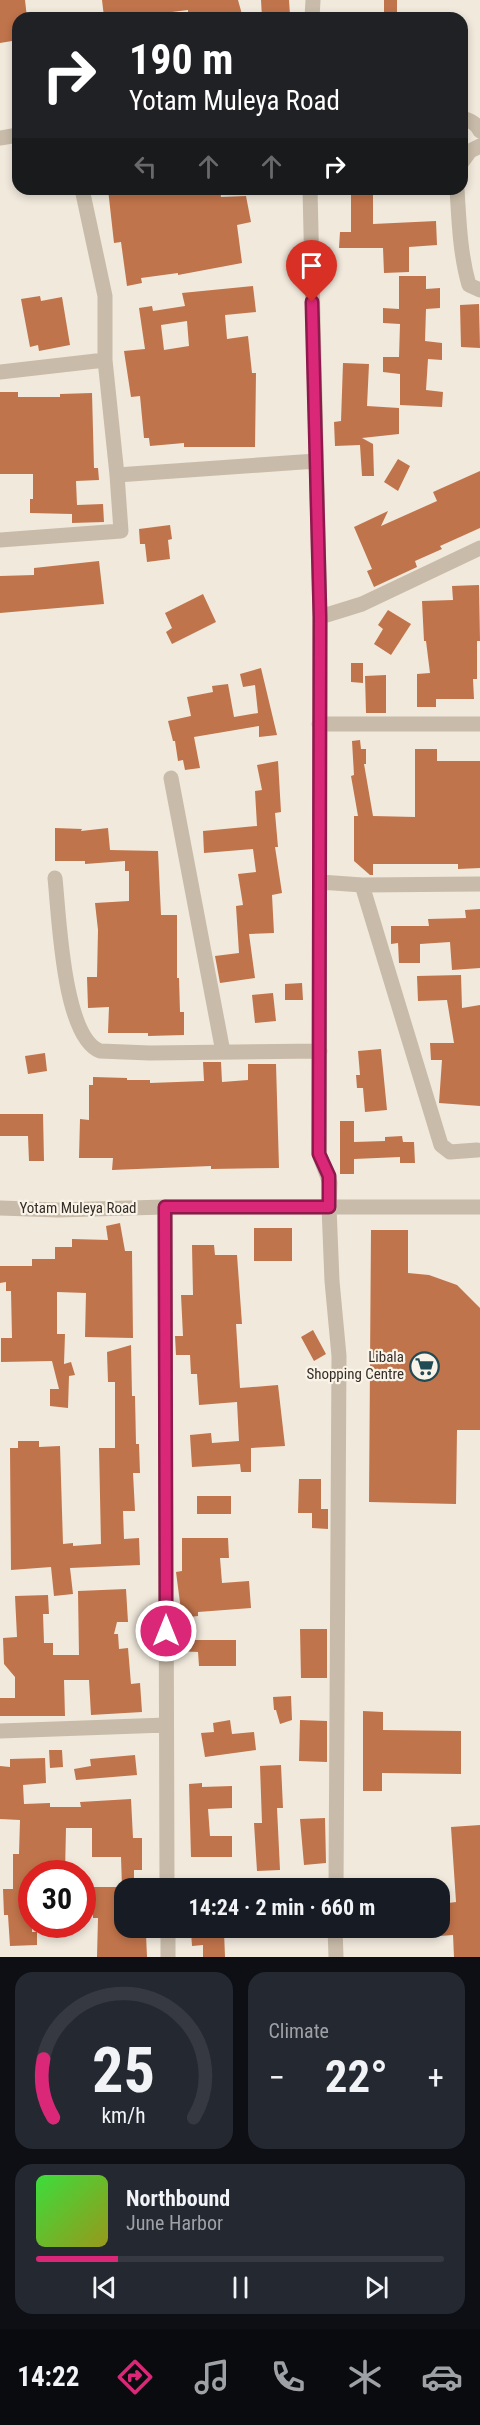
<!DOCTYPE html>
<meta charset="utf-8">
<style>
:root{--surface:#171b24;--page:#242831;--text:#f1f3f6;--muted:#9ea1a6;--line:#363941;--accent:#db2777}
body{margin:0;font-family:"Roboto Condensed",sans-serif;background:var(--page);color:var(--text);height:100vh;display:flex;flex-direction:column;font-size:22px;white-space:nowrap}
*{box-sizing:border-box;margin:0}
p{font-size:20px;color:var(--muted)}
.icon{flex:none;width:33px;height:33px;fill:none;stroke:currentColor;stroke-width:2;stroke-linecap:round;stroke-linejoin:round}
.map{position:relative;height:1957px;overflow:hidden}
.sheet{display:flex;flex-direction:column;gap:15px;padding:15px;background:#0d0f14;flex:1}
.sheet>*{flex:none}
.hud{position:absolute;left:12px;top:12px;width:456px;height:183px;border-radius:18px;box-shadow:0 3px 9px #0003;background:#202124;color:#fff;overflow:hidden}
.speed{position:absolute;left:18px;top:1860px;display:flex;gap:12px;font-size:30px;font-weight:700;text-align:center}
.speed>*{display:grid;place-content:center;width:78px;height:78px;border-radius:50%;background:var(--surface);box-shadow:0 3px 9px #0003;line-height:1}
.speed .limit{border:9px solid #d22;background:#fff;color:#111}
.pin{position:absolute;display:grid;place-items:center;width:51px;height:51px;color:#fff;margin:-62px -26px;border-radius:50% 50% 50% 0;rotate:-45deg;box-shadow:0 0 6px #0007}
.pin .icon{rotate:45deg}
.me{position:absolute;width:66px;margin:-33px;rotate:0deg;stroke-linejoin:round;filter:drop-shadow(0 0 4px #0008)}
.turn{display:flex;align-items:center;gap:21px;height:126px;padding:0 18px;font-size:27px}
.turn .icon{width:78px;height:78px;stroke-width:2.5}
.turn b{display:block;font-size:42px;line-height:51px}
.lanes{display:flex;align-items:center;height:57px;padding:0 18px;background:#0003;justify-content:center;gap:30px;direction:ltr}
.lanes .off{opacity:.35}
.big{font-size:45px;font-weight:700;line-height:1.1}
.sheet .widget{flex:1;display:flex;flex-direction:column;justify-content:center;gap:9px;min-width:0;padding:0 21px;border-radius:18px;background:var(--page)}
.sheet .dial{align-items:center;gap:0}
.dial svg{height:156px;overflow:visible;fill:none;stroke:var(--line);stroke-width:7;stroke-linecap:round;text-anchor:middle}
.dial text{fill:var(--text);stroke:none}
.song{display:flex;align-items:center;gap:18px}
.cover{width:72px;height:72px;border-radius:9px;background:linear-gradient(135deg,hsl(120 70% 55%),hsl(60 70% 35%))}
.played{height:6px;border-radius:3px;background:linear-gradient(90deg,var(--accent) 20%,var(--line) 20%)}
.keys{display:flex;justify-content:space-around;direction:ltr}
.heat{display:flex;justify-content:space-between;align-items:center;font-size:33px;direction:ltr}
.sheet .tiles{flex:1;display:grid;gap:15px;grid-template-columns:1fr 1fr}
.widget:last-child{grid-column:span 2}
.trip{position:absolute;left:114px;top:1878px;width:336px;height:60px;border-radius:18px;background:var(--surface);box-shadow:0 3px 9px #0003;font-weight:700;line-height:60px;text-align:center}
.dock{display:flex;height:96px;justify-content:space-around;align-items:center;background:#090b0e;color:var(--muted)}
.dock .icon{width:42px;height:42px}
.dock .active{color:var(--accent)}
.dock b{font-size:27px;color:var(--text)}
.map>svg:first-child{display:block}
.building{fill:#c0744b;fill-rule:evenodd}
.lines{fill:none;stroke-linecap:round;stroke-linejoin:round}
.minor{stroke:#c8bba9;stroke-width:15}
.tertiary{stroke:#c8bba9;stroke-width:15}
.route-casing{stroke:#8e194d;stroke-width:15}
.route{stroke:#db2777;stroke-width:10}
.labels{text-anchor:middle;stroke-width:4.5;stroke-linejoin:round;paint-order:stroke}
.street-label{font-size:15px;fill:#362e28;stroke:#f9f3e8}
.poi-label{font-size:15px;fill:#362e28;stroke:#f9f3e8;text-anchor:end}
</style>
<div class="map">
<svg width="480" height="1957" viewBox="0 0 480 1957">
<rect width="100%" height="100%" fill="#f1e9dc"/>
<path class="building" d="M0,0h25l2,18h-9v22l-18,3z
M102,0h136l5,18h-55v-8l-48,6 -1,-4 -35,5z
M261,0h28l1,15 -28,3z
M384,0h13v18h-13z
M108,189h112l1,8 25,-1 5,26 -14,3 5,38 -64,12v-2l-37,5 1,5 -15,3 -6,-44 -7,1z
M351,189h22v35l63,-3 1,24 -28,2v25l-25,1 -1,-25h-44l1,-16h11z
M399,276h27v13l14,-1v20l-14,1 -1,32 17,2v17l-14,-1 -2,31 17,2 -1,15 -42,-2v-31l-17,-2v-15h16l1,-33 -17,-1v-15l16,1z
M253,286l3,26 -31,3 2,24 21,-3 4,37h4l-1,74h-71v-4l-34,3 -1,-8h-5l-4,-42 -9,1 -7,-46 21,-2 -6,-41 13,-2 1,5 32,-5 -3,-13zM187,321l2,25 -25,4 -3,-25z
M40,296l1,5 21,-4 8,48 -31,6 -1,-6 -8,2 -9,-48z
M479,304l1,44 -19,-1 -1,-42z
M343,363l26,1 -2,42 32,2v26l-37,4 11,6 1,32h-12l-2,-31 -25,1 -1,-24 7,-1z
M0,392h18v5h42v-3l32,-1 2,75h4l1,12 -23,1 1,24 26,-1 1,18 -32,1v-9l-42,-1v-14h3v-25h-33z
M398,459l12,7 -12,25 -14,-9z
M480,471v57l-40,18 2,3 -27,12 2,6 -43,20 -7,-16 5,-2 -18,-42 34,-16 -7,15 56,-25 -4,-9z
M170,525l2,14 -4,1 2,19 -23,3 -2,-18h-5l-1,-15z
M99,561l5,43 -104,9v-37l34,-1v-7z
M479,585l1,56h-3v38h-4l1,20h-38v8h-19v-33l13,-1 -4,-32h-2l-2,-40 31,-1 -1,-14z
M203,594l13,28 -44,22 -6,-12 6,-4 -7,-15z
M388,610l23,14 -20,31 -17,-11 9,-15 -5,-4z
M351,663h12v20l-12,-1z
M261,668l16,67 -18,2v-11l-65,11 6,31 -15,2 -2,-10 -5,1 -3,-20h-2l-5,-20 23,-5 -4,-19 26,-5 -1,-6 16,-2 6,33 24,-4 -3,-28 -12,2 -3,-13z
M386,675v38h-20l-1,-37z
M360,740l1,9h5v15h-2l9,52 42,1v-68h22v12h43v107l-22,1v-5h-85v11h-3l-16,-14v-45h4l-7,-40 3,-1 -2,-34z
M278,761l3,51 -6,1 3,34h-3l7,46 -10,2 2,38 -25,1 6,44 -35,5 -5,-27 24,-3 -3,-47 7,-1 -5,-31 18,-2 -3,-23 -49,4 -1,-22 54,-5 -2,-35 7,-1 -5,-25z
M55,828l27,1 -1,2 27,-3 2,22 48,1 3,64h16v63h2l1,34h4v23l-36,1v-3h-40l1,-26 -21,1 -1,-31h10l1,-47 -3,-27 34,-2v-30h-4v-10l-40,3v-3h-30z
M480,909v59l-28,2 -2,-28 -30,2v19h-21l-1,-20 -7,1v-18h38l-1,-7 38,-1 -1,-8z
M461,975l1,33 18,-3v101l-41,-3 3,-43h-11l-1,-17h24l-7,-43 -29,1 -1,-25z
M302,983l1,17h-18v-16z
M273,993l3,28 -21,2 -3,-28z
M381,1049l6,61 -22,2 -2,-24h-6l-1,-13h4l-2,-24z
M45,1053l2,18 -19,3 -3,-18z
M203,1062h18l1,20 26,-2v-16h28l3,104 -68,1v-3l-99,4 1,-12h-34l1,-39 9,1v-35h4v-8l34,1v2h23v3l54,-2z
M0,1114h43l1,47h-15l-1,-25h-28z
M340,1121h14v21l31,-1v-4l17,-1 1,6h11l1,21h-15v-6l-46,2v15h-14z
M120,1223l5,28h7l1,87 -48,-1 1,-44 -29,-1v42h8l-1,30 7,-2 4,13 -6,1 -1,32 -18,-2v-17h9l-7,-28 -51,1v-24h11l-1,-47h-5v-9l-6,1v-17h32v-7h23v-12h17v-8l36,1 -2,-14z
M254,1228h38v33h-38z
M371,1230h37v43l21,2 28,10 23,23v122h-23l-1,74 -87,-2z
M192,1245h22l1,10h22l5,69h-6l4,64 38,-3 7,61 -34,2v24h-10l-1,-8 -48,3 -2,-32 21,-2 1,10 27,-2 -2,-39 -38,3 -2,-31h-6l-1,-19h-14l-1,-19h8l-2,-41h12z
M313,1330l13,24 -12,7 -13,-24z
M131,1345l1,51h3l1,48h3l1,29h-7l2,38h-12l1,28 15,-1 1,27 -70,3 3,26 -19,2 -3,-29 -40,3 -1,-122h8v-7h21v6l21,-1 3,98 10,-1v3l28,-2 -2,-96h16v-66h-7l-1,-30z
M299,1479h22v30h7v20l-16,-1v-15h-14z
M197,1496h34v18h-34z
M182,1538h46l1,20h-9l2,25 27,-2 2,27 -53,4v4l-16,2 -6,-46 6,-1z
M126,1589l2,33h-11l-3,12h4l1,15 9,-1 3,36 9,-1 2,29 -51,3 -2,-35h-25l1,36h-65v-18h15v-21l-11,-13 -1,-26 14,-1 -2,-41 33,-1 1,19h-6l1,29h9v12h26l-1,-64z
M300,1629h27v49h-26z
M176,1640h60v26h-37l-1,-14 -22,-1z
M291,1696l1,24 -12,4 -4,-14h-2l-1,-13z
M363,1711l20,1v18l78,1v43l-79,-1v18h-19z
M230,1720l2,14 22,-2 2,18 -51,7 -4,-24 13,-1 -1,-9z
M300,1720l27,1v41l-28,-1z
M49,1750h13l1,17 -13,1z
M135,1755l2,20 -61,5 -2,-11 17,-3 -1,-7z
M45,1758l1,25 -23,2 1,19 26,-1v4h31l-1,-5 51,-3 2,39h9v32h-8v18h-10v47l22,-1 1,23h-50l1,-39h-5v-31h29l-1,-30h-29v-29h-26l-1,45h-33v59h5v13l-27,1 -2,-31h-4l-1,-26h10v-35h6l1,-34 -20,-1v-53l10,1v-8z
M281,1765l2,43h-6l3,62 -23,1 -3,-48h8l-2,-57z
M202,1783v4l30,-1v22l-24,1 2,27h22v21h-41l-2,-73z
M325,1818l1,45 -22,2 -4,-46z
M480,1825v132h-26l-1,-22 -13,1v-32l16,-2 -5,-75z
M224,1931l1,26h-22v-12l-11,1 -1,-14z"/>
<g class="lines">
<path class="minor" d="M312,18l1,-18
M462,118c8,2 15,6 18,13
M0,138l18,-3
M462,162l8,-11 10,-5
M310,189l10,428 -1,537 11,29 -1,24 3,74 7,75 -3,532
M457,189c2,32 3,65 12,96l11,5
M0,372l105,-12
M117,475l199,-14
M0,540l121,-9 -4,-56 -12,-115v-64l-23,-107
M320,617l42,-13 118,-56
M319,724h161
M171,778l52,274
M55,878c4,37 8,159 45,173l50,2 170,-2
M320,882l42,3 118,-1
M362,885l79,260 9,7 27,-2
M165,1207l2,681
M0,1731l166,-6
M168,1928v29
M335,1928l1,29"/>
<path class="tertiary" d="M0,1208l58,2 107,-3h315"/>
</g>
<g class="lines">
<defs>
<path id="route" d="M166,1631l-1,-424h164v-31l-10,-22 1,-537 -8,-315"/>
</defs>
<use href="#route" class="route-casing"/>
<use href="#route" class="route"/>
</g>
<defs>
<symbol id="supermarket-ring" viewBox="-11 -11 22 22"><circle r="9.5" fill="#f9f3e8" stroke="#204b55" stroke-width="1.5"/><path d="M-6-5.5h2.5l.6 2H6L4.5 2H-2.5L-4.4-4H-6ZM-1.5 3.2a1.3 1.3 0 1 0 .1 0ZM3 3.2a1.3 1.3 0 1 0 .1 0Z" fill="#204b55"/></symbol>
</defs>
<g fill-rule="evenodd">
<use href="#supermarket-ring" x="408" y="1350" width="33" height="33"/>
</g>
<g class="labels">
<g class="street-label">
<text x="78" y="1213">Yotam Muleya Road</text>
</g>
<g class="poi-label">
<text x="404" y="1362">Libala<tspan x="404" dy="17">Shopping Centre</tspan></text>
</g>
</g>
</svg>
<div class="speed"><div class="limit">30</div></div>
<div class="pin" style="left:312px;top:302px;background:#d93025"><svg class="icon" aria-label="arrive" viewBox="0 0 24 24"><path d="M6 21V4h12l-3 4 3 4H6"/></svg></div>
<svg class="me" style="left:166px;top:1631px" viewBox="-20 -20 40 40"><circle r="17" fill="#db2777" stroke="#fff" stroke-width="3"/><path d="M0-11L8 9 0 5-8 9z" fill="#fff"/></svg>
<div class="trip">14:24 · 2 min · 660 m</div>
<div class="hud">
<div class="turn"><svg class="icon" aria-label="right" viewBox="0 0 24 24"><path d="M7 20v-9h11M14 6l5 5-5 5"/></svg><div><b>190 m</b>Yotam Muleya Road</div></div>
<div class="lanes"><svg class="icon off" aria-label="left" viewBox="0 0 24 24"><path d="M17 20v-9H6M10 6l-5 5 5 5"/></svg><svg class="icon off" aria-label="ahead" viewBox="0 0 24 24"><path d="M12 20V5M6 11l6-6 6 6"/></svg><svg class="icon off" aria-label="ahead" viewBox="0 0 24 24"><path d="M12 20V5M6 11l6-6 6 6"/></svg><svg class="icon" aria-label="right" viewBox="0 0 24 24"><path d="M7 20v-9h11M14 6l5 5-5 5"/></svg></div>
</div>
</div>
<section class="sheet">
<div class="tiles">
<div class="widget dial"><svg viewBox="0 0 100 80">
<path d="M14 69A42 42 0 1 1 86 69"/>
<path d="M14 69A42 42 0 0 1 9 39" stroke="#db2777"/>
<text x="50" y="56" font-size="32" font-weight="700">25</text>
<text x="50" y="72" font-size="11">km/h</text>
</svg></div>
<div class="widget"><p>Climate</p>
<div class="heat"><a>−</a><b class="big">22°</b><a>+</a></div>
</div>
<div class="widget">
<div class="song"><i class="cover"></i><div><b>Northbound</b><p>June Harbor</p></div></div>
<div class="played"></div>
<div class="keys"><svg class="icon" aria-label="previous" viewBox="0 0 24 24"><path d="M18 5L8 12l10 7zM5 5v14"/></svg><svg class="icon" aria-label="pause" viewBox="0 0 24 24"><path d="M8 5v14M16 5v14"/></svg><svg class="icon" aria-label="next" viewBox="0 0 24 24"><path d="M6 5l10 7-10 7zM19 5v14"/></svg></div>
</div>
</div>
</section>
<nav class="dock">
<b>14:22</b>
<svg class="icon active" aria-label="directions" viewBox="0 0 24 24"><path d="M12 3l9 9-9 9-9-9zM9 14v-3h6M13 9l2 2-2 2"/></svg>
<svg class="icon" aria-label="music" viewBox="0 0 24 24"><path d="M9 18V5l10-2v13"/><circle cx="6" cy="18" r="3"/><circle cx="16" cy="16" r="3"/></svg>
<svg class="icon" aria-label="phone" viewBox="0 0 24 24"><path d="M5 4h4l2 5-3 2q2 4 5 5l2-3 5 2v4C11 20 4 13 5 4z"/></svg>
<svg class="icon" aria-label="climate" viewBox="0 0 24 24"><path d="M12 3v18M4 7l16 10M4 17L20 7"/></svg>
<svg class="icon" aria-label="car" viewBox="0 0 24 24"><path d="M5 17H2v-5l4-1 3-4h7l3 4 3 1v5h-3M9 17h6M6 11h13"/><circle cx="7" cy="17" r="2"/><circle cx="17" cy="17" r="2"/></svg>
</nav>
